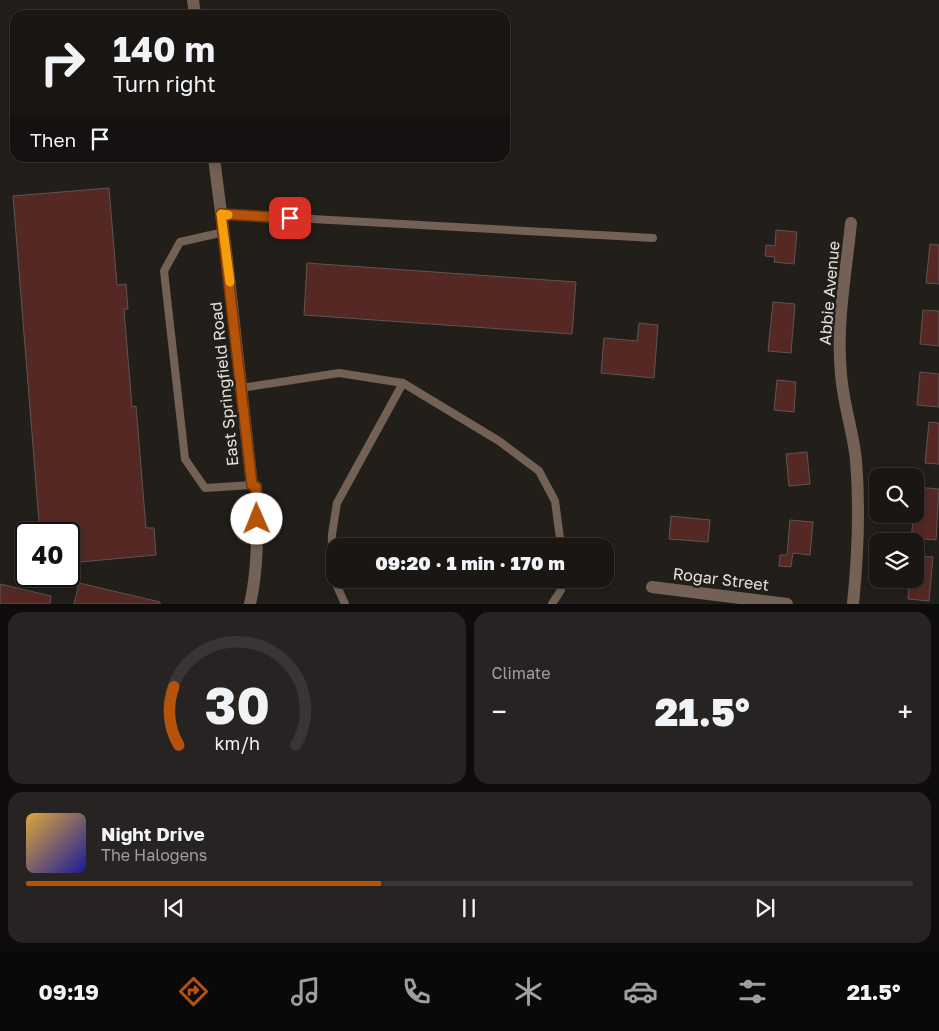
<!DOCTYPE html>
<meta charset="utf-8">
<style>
:root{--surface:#1a1614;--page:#272322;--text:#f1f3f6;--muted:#9f9fa0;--line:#383534;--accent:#b45309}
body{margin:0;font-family:"Golos Text",sans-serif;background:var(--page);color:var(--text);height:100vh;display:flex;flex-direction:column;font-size:19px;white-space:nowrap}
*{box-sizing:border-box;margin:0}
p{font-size:16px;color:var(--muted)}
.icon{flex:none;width:28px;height:28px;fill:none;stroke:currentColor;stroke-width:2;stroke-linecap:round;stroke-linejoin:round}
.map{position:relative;height:604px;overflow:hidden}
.drawer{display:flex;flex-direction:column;gap:8px;padding:8px;background:#0e0c0b;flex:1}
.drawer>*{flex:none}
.hud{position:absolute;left:10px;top:10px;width:500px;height:152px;border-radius:15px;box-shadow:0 2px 12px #0003,0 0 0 1px var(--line);background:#1a1614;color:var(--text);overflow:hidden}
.fabs{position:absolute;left:869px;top:468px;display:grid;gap:10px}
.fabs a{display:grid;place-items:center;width:55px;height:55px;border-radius:10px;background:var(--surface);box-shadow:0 2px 12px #0003,0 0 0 1px var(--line);font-size:25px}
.speed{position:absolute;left:15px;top:522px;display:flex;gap:10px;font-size:25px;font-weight:700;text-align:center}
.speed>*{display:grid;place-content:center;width:65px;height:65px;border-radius:50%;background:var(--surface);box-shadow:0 2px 12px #0003,0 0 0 1px var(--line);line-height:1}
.speed .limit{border:2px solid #111;border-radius:8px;background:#fff;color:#111}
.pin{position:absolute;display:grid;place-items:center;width:42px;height:42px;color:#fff;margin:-21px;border-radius:10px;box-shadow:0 2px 8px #0006}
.me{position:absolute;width:55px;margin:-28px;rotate:359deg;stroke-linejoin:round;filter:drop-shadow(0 0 4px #0008)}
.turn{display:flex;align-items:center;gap:18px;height:105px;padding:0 20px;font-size:22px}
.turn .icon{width:65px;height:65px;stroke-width:2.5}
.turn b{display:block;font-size:35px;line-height:42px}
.then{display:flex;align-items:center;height:48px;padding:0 20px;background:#0003;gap:10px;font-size:19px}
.big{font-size:38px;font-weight:800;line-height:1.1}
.drawer .tile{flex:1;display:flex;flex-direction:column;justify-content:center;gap:8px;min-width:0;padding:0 18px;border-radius:15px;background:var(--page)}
.drawer .dial{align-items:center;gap:0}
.dial svg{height:130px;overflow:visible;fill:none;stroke:var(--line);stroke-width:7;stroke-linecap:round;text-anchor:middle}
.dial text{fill:var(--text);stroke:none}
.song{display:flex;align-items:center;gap:15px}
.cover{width:60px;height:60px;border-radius:8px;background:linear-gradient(135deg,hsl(40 70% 55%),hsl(240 70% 35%))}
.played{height:5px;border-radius:2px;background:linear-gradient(90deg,var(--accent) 40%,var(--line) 40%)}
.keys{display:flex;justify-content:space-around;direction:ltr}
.heat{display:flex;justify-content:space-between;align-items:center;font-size:28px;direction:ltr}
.drawer .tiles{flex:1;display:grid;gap:8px;grid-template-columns:1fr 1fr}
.tile:last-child{grid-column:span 2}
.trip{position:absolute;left:326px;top:538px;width:288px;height:50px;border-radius:15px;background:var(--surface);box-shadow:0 2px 12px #0003,0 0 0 1px var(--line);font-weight:800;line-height:50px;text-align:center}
.tabs{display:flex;height:80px;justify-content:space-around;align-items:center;background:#0a0908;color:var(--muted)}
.tabs .icon{width:35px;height:35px}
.tabs .selected{color:var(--accent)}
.tabs b{font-size:22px;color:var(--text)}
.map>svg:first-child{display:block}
.building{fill:#562824;stroke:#5c5554}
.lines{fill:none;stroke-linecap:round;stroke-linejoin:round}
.service{stroke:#746155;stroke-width:8}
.minor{stroke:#746155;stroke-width:12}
.tertiary{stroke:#746155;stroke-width:12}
.route-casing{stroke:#753606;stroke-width:12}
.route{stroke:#b45309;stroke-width:9}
.slow{stroke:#f59e0b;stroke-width:9}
.labels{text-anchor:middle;stroke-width:5;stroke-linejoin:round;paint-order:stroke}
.street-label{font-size:16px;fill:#e4e2df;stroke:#221e1a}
</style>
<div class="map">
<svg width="939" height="604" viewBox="0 0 939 604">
<rect width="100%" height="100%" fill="#221e1a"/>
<path class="building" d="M109,188l8,97 9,-1 2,25h-4l8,98 4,-1 10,122h8l2,27 -87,8v-29h-29l-27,-338z
M776,230l21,2 -3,32 -20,-2 1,-5 -10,-1 1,-11 9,1z
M930,244l9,1v39l-13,-1z
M307,263l269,19 -4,52 -268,-19z
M773,302l22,2 -4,49 -23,-2z
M923,310l16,1v35l-19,-2z
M639,323l19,2 -4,53 -53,-5 3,-35 33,3z
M920,372l19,2v33l-22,-2z
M777,380l19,2 -2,30 -20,-2z
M929,422l10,1v41l-14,-1z
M807,452l3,32 -21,2 -3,-32z
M916,487l23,2 -3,51 -25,-2 3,-24h1z
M671,516l39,4 -2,22 -39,-3z
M790,520l23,2 -3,33 -17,-2 -2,14 -12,-1 1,-11h7z
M915,556l18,1 -4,44 -21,-2 1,-20h6z
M79,583l81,19v2h-86z
M0,584l51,12 -1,8h-50z"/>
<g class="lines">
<path class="service" d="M221,214l432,24
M224,232l-44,10 -16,29 21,188 20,29 47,-3
M241,388l98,-15 64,10 96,58 40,30 16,30 6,45
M345,604l-14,-31 1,-39 5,-31 66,-120
M552,604l9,-14v-11"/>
<path class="minor" d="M851,223c-5,50 -15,101 -10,151 2,29 12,57 15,86 4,48 2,95 -3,144
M652,587l135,17"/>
<path class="tertiary" d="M193,0l2,15
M214,158l13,102 25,225 4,2c1,39 3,78 -6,117"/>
</g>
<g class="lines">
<defs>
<path id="route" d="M257,519l-1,-32 -4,-2 -31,-271 69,4"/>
</defs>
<use href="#route" class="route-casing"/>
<use href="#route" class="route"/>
<path class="slow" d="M228,215l-7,-1 9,68"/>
</g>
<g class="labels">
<g class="street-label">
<text transform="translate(829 293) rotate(-85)" y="6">Abbie Avenue</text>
<text transform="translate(224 384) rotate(-96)" y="6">East Springfield Road</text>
<text transform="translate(721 579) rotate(7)" y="6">Rogar Street</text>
</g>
</g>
</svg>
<div class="fabs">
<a><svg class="icon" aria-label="search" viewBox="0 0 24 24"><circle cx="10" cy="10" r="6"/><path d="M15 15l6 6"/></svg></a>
<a><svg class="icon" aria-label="layers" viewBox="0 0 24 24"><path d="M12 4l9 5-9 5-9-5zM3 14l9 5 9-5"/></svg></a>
</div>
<div class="speed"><div class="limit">40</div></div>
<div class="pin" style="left:290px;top:218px;background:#d93025"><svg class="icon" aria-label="arrive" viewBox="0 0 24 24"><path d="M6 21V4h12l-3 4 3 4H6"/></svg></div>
<svg class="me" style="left:257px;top:519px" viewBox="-20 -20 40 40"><circle r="19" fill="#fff"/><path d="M0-13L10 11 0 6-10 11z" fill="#b45309"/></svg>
<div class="trip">09:20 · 1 min · 170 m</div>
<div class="hud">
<div class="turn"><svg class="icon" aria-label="right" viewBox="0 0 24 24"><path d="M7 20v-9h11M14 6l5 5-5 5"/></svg><div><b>140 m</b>Turn right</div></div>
<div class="then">Then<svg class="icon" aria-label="arrive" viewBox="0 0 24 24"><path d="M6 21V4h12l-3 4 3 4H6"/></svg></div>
</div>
</div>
<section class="drawer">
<div class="tiles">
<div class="tile dial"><svg viewBox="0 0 100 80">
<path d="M14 69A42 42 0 1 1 86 69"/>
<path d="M14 69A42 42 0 0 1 11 33" stroke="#b45309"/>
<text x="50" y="56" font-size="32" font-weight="700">30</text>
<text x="50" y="72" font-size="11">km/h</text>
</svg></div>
<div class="tile"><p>Climate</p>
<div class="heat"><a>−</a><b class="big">21.5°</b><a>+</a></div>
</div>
<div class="tile">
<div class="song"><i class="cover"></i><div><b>Night Drive</b><p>The Halogens</p></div></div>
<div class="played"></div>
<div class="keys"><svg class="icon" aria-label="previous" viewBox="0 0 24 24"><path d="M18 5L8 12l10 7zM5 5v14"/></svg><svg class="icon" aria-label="pause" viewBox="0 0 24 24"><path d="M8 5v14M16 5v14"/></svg><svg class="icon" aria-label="next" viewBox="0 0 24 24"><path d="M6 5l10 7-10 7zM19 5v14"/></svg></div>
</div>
</div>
</section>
<nav class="tabs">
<b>09:19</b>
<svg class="icon selected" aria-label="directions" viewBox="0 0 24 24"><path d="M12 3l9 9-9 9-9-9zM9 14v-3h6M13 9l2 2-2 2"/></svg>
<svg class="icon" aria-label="music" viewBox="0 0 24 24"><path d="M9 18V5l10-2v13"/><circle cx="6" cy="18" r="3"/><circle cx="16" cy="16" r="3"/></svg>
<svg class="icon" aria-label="phone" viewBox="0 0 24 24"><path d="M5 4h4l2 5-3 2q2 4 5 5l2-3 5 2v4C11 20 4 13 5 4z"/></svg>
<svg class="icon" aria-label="climate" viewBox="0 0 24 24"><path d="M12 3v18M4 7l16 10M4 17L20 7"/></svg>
<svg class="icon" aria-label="car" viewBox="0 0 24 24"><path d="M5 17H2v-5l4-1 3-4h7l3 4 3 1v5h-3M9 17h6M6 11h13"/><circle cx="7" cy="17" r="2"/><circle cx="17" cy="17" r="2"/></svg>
<svg class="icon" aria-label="filters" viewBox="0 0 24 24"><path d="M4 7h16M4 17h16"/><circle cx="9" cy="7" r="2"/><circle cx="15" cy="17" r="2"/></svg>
<b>21.5°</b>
</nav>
